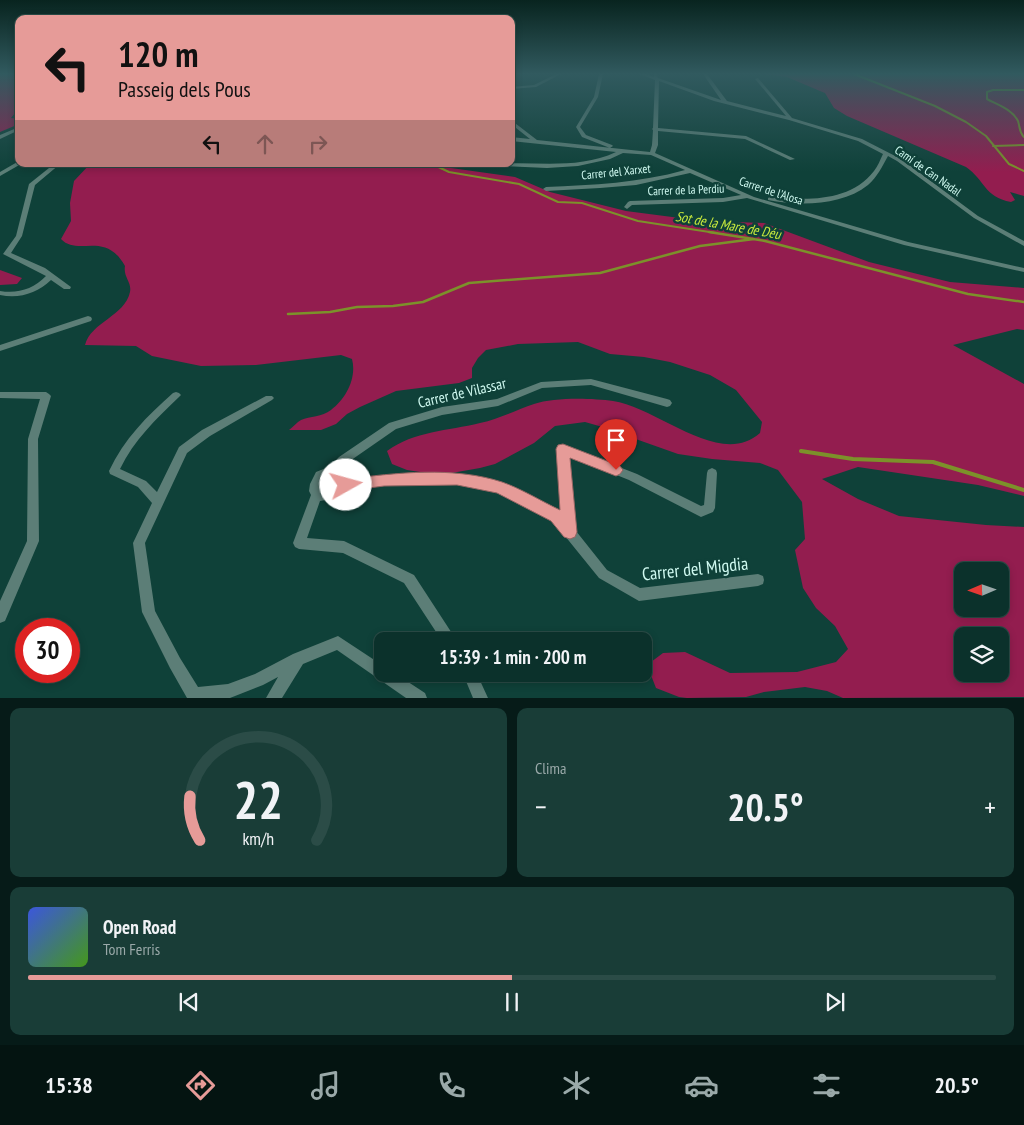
<!DOCTYPE html>
<html lang="es">
<meta charset="utf-8">
<style>
:root{--surface:#0b312b;--page:#193d37;--text:#f1f3f6;--muted:#9aa9a9;--line:#2b4c47;--accent:#e69b98}
body{margin:0;font-family:"PT Sans Narrow",sans-serif;background:var(--page);color:var(--text);height:100vh;display:flex;flex-direction:column;font-size:19px;white-space:nowrap}
*{box-sizing:border-box;margin:0}
p{font-size:16px;color:var(--muted)}
.icon{flex:none;width:28px;height:28px;fill:none;stroke:currentColor;stroke-width:2;stroke-linecap:round;stroke-linejoin:round}
.map{position:relative;height:698px;overflow:hidden}
.sheet{display:flex;flex-direction:column;gap:10px;padding:10px;background:#061b18;flex:1}
.sheet>*{flex:none}
.guide{position:absolute;left:15px;top:15px;width:500px;height:152px;border-radius:10px;box-shadow:0 2px 8px #0003,0 0 0 1px var(--line);background:#e69b98;color:#111;overflow:hidden}
.needle{width:32px;rotate:268deg}
.controls{position:absolute;left:954px;top:562px;display:grid;gap:10px}
.controls a{display:grid;place-items:center;width:55px;height:55px;border-radius:10px;background:var(--surface);box-shadow:0 2px 8px #0003,0 0 0 1px var(--line);font-size:25px}
.speed{position:absolute;left:15px;top:618px;display:flex;gap:10px;font-size:25px;font-weight:700;text-align:center}
.speed>*{display:grid;place-content:center;width:65px;height:65px;border-radius:50%;background:var(--surface);box-shadow:0 2px 8px #0003,0 0 0 1px var(--line);line-height:1}
.speed .limit{border:8px solid #d22;background:#fff;color:#111}
.pin{position:absolute;display:grid;place-items:center;width:42px;height:42px;color:#fff;margin:-51px -21px;border-radius:50% 50% 50% 0;rotate:-45deg;box-shadow:0 0 5px #0007}
.pin .icon{rotate:45deg}
.me{position:absolute;width:55px;margin:-28px;rotate:83deg;stroke-linejoin:round;filter:drop-shadow(0 0 4px #0008)}
.turn{display:flex;align-items:center;gap:18px;height:105px;padding:0 20px;font-size:22px}
.turn .icon{width:65px;height:65px;stroke-width:2.5}
.turn b{display:block;font-size:35px;line-height:42px}
.lanes{display:flex;align-items:center;height:48px;padding:0 20px;background:#0003;justify-content:center;gap:25px;direction:ltr}
.lanes .off{opacity:.35}
.big{font-size:38px;font-weight:600;line-height:1.1}
.sheet .card{flex:1;display:flex;flex-direction:column;justify-content:center;gap:8px;min-width:0;padding:0 18px;border-radius:10px;background:var(--page)}
.sheet .dial{align-items:center;gap:0}
.dial svg{height:130px;overflow:visible;fill:none;stroke:var(--line);stroke-width:7;stroke-linecap:round;text-anchor:middle}
.dial text{fill:var(--text);stroke:none}
.song{display:flex;align-items:center;gap:15px}
.cover{width:60px;height:60px;border-radius:8px;background:linear-gradient(135deg,hsl(230 70% 55%),hsl(100 70% 35%))}
.played{height:5px;border-radius:2px;background:linear-gradient(90deg,var(--accent) 50%,var(--line) 50%)}
.keys{display:flex;justify-content:space-around;direction:ltr}
.heat{display:flex;justify-content:space-between;align-items:center;font-size:28px;direction:ltr}
.sheet .tiles{flex:1;display:grid;gap:10px;grid-template-columns:1fr 1fr}
.card:last-child{grid-column:span 2}
.trip{position:absolute;left:374px;top:632px;width:278px;height:50px;border-radius:10px;background:var(--surface);box-shadow:0 2px 8px #0003,0 0 0 1px var(--line);font-weight:600;line-height:50px;text-align:center}
.tab-bar{display:flex;height:80px;justify-content:space-around;align-items:center;background:#041411;color:var(--muted)}
.tab-bar .icon{width:35px;height:35px}
.tab-bar .active{color:var(--accent)}
.tab-bar b{font-size:22px;color:var(--text)}
.map>svg:first-child{display:block}
.green{fill:#931d4f;fill-rule:evenodd}
.lines{fill:none;stroke-linecap:round;stroke-linejoin:round}
.stream-far2{stroke:#7c912a;stroke-width:2}
.stream-far1{stroke:#7c912a;stroke-width:2.5}
.stream{stroke:#7c912a;stroke-width:4}
.street{fill:#5c7e77;fill-rule:evenodd}
.route{fill:#e69b98;stroke:#966563}
.labels{text-anchor:middle;stroke-width:5;stroke-linejoin:round;paint-order:stroke}
.far-street-label{font-size:12px;fill:#d0faf1;stroke:#0f4139}
.far-water-label{font-size:14px;font-style:italic;fill:#c8ea3d;stroke:#0f4139}
.street-label{font-size:15px;fill:#d0faf1;stroke:#0f4139}
.near-street-label{font-size:18px;fill:#d0faf1;stroke:#0f4139}
</style>
<div class="map">
<svg width="1024" height="698" viewBox="0 0 1024 698">
<rect width="100%" height="100%" fill="#0f4139"/>
<path class="green" d="M0,74h19v34l-8,10 8,1v5l-19,8z
M764,74h260v122l-14,-4 5,8 -4,2c-27,-5 -26,-22 -45,-35l-119,-51 -13,-8 -9,-15 -5,-2 -33,-14z
M90,164h349l5,3 71,10 35,15 76,19 77,10 61,2 105,39 81,20 74,6v42l-7,-1 -64,16 71,39v112l-46,-11 -120,-18 -36,12 36,20 41,17 87,9 38,2v170l-181,1 -16,-7 -22,-4 -41,5 -18,5 -59,1 -8,-1 -23,-9 -9,-23 16,-12 22,-1 45,21 67,-1 39,-10 12,-13 -13,-23 -19,-18 -13,-20 -8,-38 10,-11 -3,-37 -24,-32 -18,-7 -48,-4 -34,-5 -79,-28 -14,-4 -30,4 -21,17 -39,21 -15,4 -40,7 -33,-5 -15,-6 -5,-13c27,-20 61,-20 93,-28 19,-4 36,-13 54,-19 20,-7 58,-6 79,-3 44,6 107,68 147,32l2,-11 -26,-32 -26,-15 -40,-13 -26,-5 -34,-3 -32,-12 -60,2 -32,6 -8,8 -6,10v10l-13,5 -63,8 -36,16 -13,7 -11,10 -15,6h-32c4,-3 8,-8 12,-10 9,-4 21,-3 30,-10 15,-11 26,-32 21,-51l-11,-4 -85,10 -55,1 -49,-10 -16,-10 -51,-1c6,-23 40,-29 45,-53 2,-10 -7,-15 -5,-26 -20,-36 -47,-9 -64,-27l10,-18 -1,-18 4,-22zM962,571h38v38h-38zM962,636h38v38h-38z
M0,270l22,8 -5,6 -17,1z"/>
<g class="lines">
<path class="stream-far2" d="M854,74l81,32 31,16 20,14 23,28 15,7
M1024,90h-31l-6,2v7c11,6 25,10 31,22 2,6 1,11 6,16
M993,146l31,-1
M251,164l20,3 33,-3
M432,164l17,8 70,12 39,18 24,1 56,18 78,12"/>
<path class="stream-far1" d="M709,232l56,9 203,53 56,8
M288,314l42,-2 27,-5 36,-1 30,-4 46,-19 131,-10 100,-27 54,-7"/>
<path class="stream" d="M801,451l52,8 80,3 91,28"/>
<path class="street" d="M556,74h5l-25,13 -25,2v-2l23,-2z
M599,74h4l-5,23 -18,30 6,8 26,10 1,1 -3,2 -28,-11 -6,-10 18,-30z
M640,74h6l8,3v-3h2l2,4 63,22 -18,-26h4l20,27 59,15 -31,-37 3,-1 34,40 70,21 39,20 77,57 46,25v5l-50,-28 -77,-57 -9,-5c-6,11 -11,21 -20,29 -26,21 -69,21 -100,15v-2l2,-1c36,3 79,6 104,-26 4,-5 6,-11 9,-17l-25,-13 -69,-21 -75,-19 -55,-20 -1,47 88,8 49,23 -5,1 -45,-21 -87,-8v14l-3,8 99,44 154,45 116,26v4l-120,-27 -157,-47 -24,4 -91,3 -5,4 -3,-2 4,-5 2,-1 93,-3 18,-3 -51,-22 -54,12 -36,3 -54,3 -3,-2 3,-2c47,-2 93,-4 139,-17l-34,-15 -28,-2 -13,6 -32,7 -31,2 -47,-2 -3,-2c39,-3 81,6 119,-12l-105,-11v-4l19,2 -19,-15v-4l26,20 113,12 2,-7 1,-15 -1,-1 1,-1 2,-48z
M19,127v3l-19,9v-4z
M19,161v3h2l-21,12v-4z
M54,164h6l-25,21 -13,51 -11,17 34,15 26,19 -1,2h-6l-13,-9c-14,13 -31,19 -51,15v-4c18,3 33,-2 46,-15l-43,-22 13,-18 13,-52z
M88,316l3,1 1,2 -1,2 -91,30v-6z
M591,379l76,20 3,1 2,3 -2,3 -3,1 -76,-22 -49,3 -44,18 -56,9 -46,14 -49,34 -5,5 5,2 4,10c46,-6 106,-11 150,4 20,7 40,19 59,28l3,4 -5,-67 1,-3 4,-1 74,29 64,32 3,-1 3,-32 1,-3 4,-2 4,2 1,3 -2,35 -2,4 -12,5 -72,-37 -60,-24 7,75 31,39 33,18 118,-14 5,2 1,4 -1,4 -5,2 -119,15 -40,-23 -47,-58 -55,-28 -40,-8 -73,1 -35,4 -10,9 -19,3 -13,37 37,3 70,34 43,66h-15l-38,-58 -61,-30 -44,-4 -4,-2 -2,-4 18,-48 -2,-4 1,-7 6,-12 15,-6 8,-9 50,-34 53,-16 55,-8 44,-17zM331,475l8,2 1,7 -7,6 -10,1 -3,-2 1,-7z
M0,392h46l3,2 2,2 -13,43 1,102 -34,80 -5,2v-22l27,-60 1,-102 12,-40 -40,-1z
M176,392l3,1 2,2 -2,2c-23,22 -45,43 -59,72l26,12 11,11 22,-45 23,-17 64,-34h6l2,2 -2,2 -62,36 -23,17 -42,90 10,68 25,47 18,29 30,-3 27,-10 38,-20 45,-18 44,29v9h14l29,19 2,5h-21l-69,-48 -34,14 -21,34h-16l12,-21 -15,8 -33,13h-43l-17,-30 -28,-56 -9,-69 19,-40 -14,-16 -28,-13 -1,-3c15,-32 38,-55 64,-78z
M463,674h14l11,24h-15z"/>
</g>
<linearGradient id="sky" x2="0" y2="1"><stop stop-color="#08241f"/><stop offset="0.43" stop-color="#315a5f"/><stop offset="1" stop-color="#315a5f" stop-opacity="0"/></linearGradient>
<rect width="1024" height="172" fill="url(#sky)"/>
<path class="route" d="M563,444l57,22 3,4 -3,4 -4,2 -46,-18 7,74 -2,5 -5,2 -6,-2 -13,-16 -54,-28 -40,-8 -73,1 -38,5 -5,-2 -2,-4 2,-4 5,-2c50,-6 107,-13 156,3 20,7 39,19 58,28l-4,-61 2,-4z"/>
<g class="labels">
<g class="far-street-label">
<text transform="translate(928 171) rotate(35)" y="4">Camí de Can Nadal</text>
<text transform="translate(616 172) rotate(-6)" y="4">Carrer del Xarxet</text>
<text transform="translate(686 190) rotate(-2)" y="4">Carrer de la Perdiu</text>
<text transform="translate(771 191) rotate(18)" y="4">Carrer de l'Alosa</text>
</g>
<g class="far-water-label">
<text transform="translate(728 225) rotate(10)" y="5">Sot de la Mare de Déu</text>
</g>
<g class="street-label">
<text transform="translate(462 393) rotate(-13)" y="5">Carrer de Vilassar</text>
</g>
<g class="near-street-label">
<text transform="translate(695 569) rotate(-6)" y="6">Carrer del Migdia</text>
</g>
</g>
</svg>
<div class="controls">
<a><svg class="needle" viewBox="-14 -14 28 28"><path d="M0-13l5 13h-10z" fill="#e53935"/><path d="M0 13l5-13h-10z" fill="#9aa9a9"/></svg></a>
<a><svg class="icon" aria-label="layers" viewBox="0 0 24 24"><path d="M12 4l9 5-9 5-9-5zM3 14l9 5 9-5"/></svg></a>
</div>
<div class="speed"><div class="limit">30</div></div>
<div class="pin" style="left:616px;top:470px;background:#d93025"><svg class="icon" aria-label="arrive" viewBox="0 0 24 24"><path d="M6 21V4h12l-3 4 3 4H6"/></svg></div>
<svg class="me" style="left:346px;top:485px" viewBox="-20 -20 40 40"><circle r="19" fill="#fff"/><path d="M0-13L10 11 0 6-10 11z" fill="#e69b98"/></svg>
<div class="trip">15:39 · 1 min · 200 m</div>
<div class="guide">
<div class="turn"><svg class="icon" aria-label="left" viewBox="0 0 24 24"><path d="M17 20v-9H6M10 6l-5 5 5 5"/></svg><div><b>120 m</b>Passeig dels Pous</div></div>
<div class="lanes"><svg class="icon" aria-label="left" viewBox="0 0 24 24"><path d="M17 20v-9H6M10 6l-5 5 5 5"/></svg><svg class="icon off" aria-label="ahead" viewBox="0 0 24 24"><path d="M12 20V5M6 11l6-6 6 6"/></svg><svg class="icon off" aria-label="right" viewBox="0 0 24 24"><path d="M7 20v-9h11M14 6l5 5-5 5"/></svg></div>
</div>
</div>
<section class="sheet">
<div class="tiles">
<div class="card dial"><svg viewBox="0 0 100 80">
<path d="M14 69A42 42 0 1 1 86 69"/>
<path d="M14 69A42 42 0 0 1 8 42" stroke="#e69b98"/>
<text x="50" y="56" font-size="32" font-weight="700">22</text>
<text x="50" y="72" font-size="11">km/h</text>
</svg></div>
<div class="card"><p>Clima</p>
<div class="heat"><a>−</a><b class="big">20.5°</b><a>+</a></div>
</div>
<div class="card">
<div class="song"><i class="cover"></i><div><b>Open Road</b><p>Tom Ferris</p></div></div>
<div class="played"></div>
<div class="keys"><svg class="icon" aria-label="previous" viewBox="0 0 24 24"><path d="M18 5L8 12l10 7zM5 5v14"/></svg><svg class="icon" aria-label="pause" viewBox="0 0 24 24"><path d="M8 5v14M16 5v14"/></svg><svg class="icon" aria-label="next" viewBox="0 0 24 24"><path d="M6 5l10 7-10 7zM19 5v14"/></svg></div>
</div>
</div>
</section>
<nav class="tab-bar">
<b>15:38</b>
<svg class="icon active" aria-label="directions" viewBox="0 0 24 24"><path d="M12 3l9 9-9 9-9-9zM9 14v-3h6M13 9l2 2-2 2"/></svg>
<svg class="icon" aria-label="music" viewBox="0 0 24 24"><path d="M9 18V5l10-2v13"/><circle cx="6" cy="18" r="3"/><circle cx="16" cy="16" r="3"/></svg>
<svg class="icon" aria-label="phone" viewBox="0 0 24 24"><path d="M5 4h4l2 5-3 2q2 4 5 5l2-3 5 2v4C11 20 4 13 5 4z"/></svg>
<svg class="icon" aria-label="climate" viewBox="0 0 24 24"><path d="M12 3v18M4 7l16 10M4 17L20 7"/></svg>
<svg class="icon" aria-label="car" viewBox="0 0 24 24"><path d="M5 17H2v-5l4-1 3-4h7l3 4 3 1v5h-3M9 17h6M6 11h13"/><circle cx="7" cy="17" r="2"/><circle cx="17" cy="17" r="2"/></svg>
<svg class="icon" aria-label="filters" viewBox="0 0 24 24"><path d="M4 7h16M4 17h16"/><circle cx="9" cy="7" r="2"/><circle cx="15" cy="17" r="2"/></svg>
<b>20.5°</b>
</nav>
